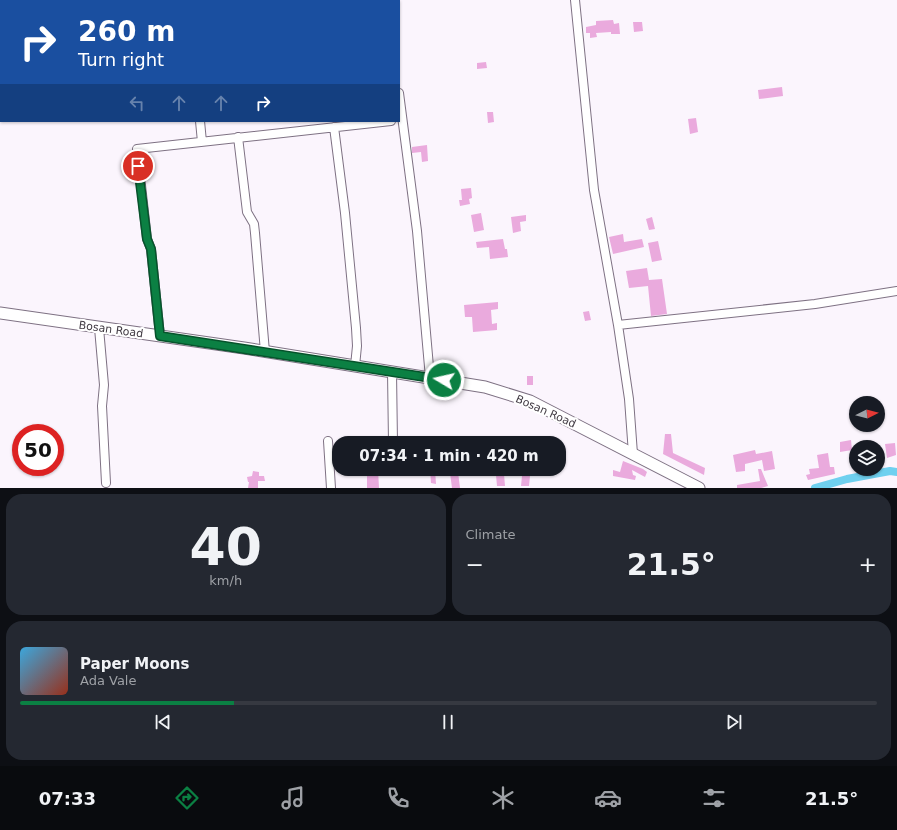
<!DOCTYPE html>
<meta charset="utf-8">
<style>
:root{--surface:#171b24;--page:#242831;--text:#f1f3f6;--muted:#9ea1a6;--line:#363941;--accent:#0b8043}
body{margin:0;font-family:"DejaVu Sans",sans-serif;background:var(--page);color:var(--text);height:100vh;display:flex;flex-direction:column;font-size:15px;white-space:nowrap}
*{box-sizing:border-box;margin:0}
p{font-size:13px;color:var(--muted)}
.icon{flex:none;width:22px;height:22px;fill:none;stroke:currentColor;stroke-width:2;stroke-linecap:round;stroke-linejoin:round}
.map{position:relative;height:488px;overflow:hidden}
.sheet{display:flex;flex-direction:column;gap:6px;padding:6px;background:#0d0f14;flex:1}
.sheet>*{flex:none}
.banner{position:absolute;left:0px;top:0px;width:400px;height:122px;box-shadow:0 1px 3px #0004;background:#1a4fa0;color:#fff;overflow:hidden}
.needle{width:26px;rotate:84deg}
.tools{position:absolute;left:849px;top:396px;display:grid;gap:8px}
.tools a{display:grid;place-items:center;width:36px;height:36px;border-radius:50%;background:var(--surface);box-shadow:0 1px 3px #0004;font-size:20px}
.speed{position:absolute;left:12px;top:424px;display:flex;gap:8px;font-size:20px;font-weight:700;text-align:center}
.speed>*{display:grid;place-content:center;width:52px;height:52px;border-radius:50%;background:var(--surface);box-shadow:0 1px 3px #0004;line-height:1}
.speed .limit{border:6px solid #d22;background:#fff;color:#111}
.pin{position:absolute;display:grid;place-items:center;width:34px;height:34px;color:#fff;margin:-17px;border:2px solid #fff;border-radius:50%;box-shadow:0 1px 4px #0007}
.me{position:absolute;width:44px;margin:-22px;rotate:279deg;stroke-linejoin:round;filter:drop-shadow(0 0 3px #0008)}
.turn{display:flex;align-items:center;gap:14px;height:84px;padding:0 12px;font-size:18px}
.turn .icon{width:52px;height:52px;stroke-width:2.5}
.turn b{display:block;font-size:28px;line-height:34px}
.lanes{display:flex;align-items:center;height:38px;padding:0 12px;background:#0003;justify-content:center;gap:20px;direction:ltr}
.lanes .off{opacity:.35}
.big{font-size:30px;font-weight:700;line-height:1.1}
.sheet .widget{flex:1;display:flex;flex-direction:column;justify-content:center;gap:6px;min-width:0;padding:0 14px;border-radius:16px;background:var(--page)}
.sheet .dial{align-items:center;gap:0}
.dial b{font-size:52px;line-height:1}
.song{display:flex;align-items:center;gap:12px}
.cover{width:48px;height:48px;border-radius:6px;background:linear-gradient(135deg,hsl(200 70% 55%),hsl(10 70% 35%))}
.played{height:4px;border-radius:2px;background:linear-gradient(90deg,var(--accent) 25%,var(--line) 25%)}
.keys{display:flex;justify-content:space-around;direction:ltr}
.heat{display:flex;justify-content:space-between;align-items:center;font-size:22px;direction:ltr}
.sheet .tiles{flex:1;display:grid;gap:6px;grid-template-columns:1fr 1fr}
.widget:last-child{grid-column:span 2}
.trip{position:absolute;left:332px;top:436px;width:234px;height:40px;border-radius:16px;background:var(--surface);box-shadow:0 1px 3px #0004;font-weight:700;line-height:40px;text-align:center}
.tab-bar{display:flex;height:64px;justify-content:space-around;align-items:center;background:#090b0e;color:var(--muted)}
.tab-bar .icon{width:28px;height:28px}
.tab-bar .on{color:var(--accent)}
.tab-bar b{font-size:18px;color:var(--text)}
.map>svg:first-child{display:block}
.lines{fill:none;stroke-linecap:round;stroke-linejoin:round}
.canal{stroke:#6fd0ef;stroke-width:8}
.building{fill:#eaaadd}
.minor-casing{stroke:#7e7183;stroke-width:10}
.secondary-casing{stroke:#7e7183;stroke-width:13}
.minor{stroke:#fff;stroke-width:8}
.secondary{stroke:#fff;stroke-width:11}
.route-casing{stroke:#07532c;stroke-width:10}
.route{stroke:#0b8043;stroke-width:7}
.labels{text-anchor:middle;stroke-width:4;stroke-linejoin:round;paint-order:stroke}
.street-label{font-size:11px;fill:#403a42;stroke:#fff}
</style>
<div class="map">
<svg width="897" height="488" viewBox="0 0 897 488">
<rect width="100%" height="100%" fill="#fbf5fd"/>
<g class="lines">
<path class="canal" d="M815,488l32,-9 43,-8 7,1"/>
</g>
<path class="building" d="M613,20l1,4 5,-1 1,11h-9v-2l-15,1 1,4 -7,1v-5h-4v-6l10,-2v-4z
M633,22h9l1,9 -9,1z
M486,62l1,6 -10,1v-6z
M782,87l1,9 -24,3 -1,-9z
M487,112h6l1,10 -6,1z
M696,118l2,14 -8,2 -2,-15z
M427,145l1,16 -6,1 -1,-10 -9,1v-6z
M471,188l1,10 -3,1 1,5 -10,2 -1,-6h3l-1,-11z
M481,213l3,17 -10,2 -3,-17z
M526,215v6l-6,1 1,9 -8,2 -2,-16z
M652,217l3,12 -6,1 -3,-11z
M623,234l1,8 18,-3 2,8 -31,7 -4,-17z
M503,239l2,10h2l1,8 -18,2 -1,-12 -12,1 -1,-6z
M658,241l4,19 -10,2 -4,-19z
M647,268l2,12 13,-1 5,35 -16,2 -3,-30 -19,2 -3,-17z
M498,302v7l-7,1 1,14 5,-1v7l-24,2 -1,-15h-7l-1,-12z
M589,311l2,9 -6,1 -2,-9z
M527,376h6v9h-6z
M665,434h6l2,19 32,15 -1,7 -41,-21z
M851,440l1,10 -12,2v-10z
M895,443l1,12 -9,3 -2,-14z
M755,450l1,4 16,-3 3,18 -11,2 -2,-11 -17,4v7l-9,1 -3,-17z
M828,453l2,14h4l1,7 -27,6 -2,-5 4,-1 -1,-5 10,-1 -2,-13z
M623,461l20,8 4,3 -2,5 -13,-7 1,5 3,1 -1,4 -22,-4v-6l7,2z
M367,469h11l1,19h-12z
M430,469h5l1,15 -5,-1z
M530,469h10v6h-10z
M758,469h3l7,17 -7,2h-24v-3l23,-4z
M253,471l6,1v4h5l1,5h-7v7h-10l1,-6h-1l-1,-5 5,-1z
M458,472l2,16h-8l-2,-15z
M504,474l1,12h-8l-1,-11z
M522,476h8l-1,10h-8z"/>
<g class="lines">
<defs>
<path id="minor" d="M386,0v1
M575,0l19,190 24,135 11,74 4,55
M399,93l18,138 13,147
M200,121l2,21
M334,127l11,86 11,115 1,18 -2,20
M238,137l9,75 7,12 1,9 10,119
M618,325l197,-21 82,-13
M99,328l5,57 -2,21 4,77
M160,336l-9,-87 -4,-10 -10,-90 254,-28
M392,372l1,71
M328,441l3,47"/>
<path id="secondary" d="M0,313l244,35 241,39 45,14 169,87"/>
</defs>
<use href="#minor" class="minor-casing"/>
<use href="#secondary" class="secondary-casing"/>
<use href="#minor" class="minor"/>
<use href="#secondary" class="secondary"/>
</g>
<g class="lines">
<defs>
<path id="route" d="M138,166l9,73 4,10 9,87 284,44"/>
</defs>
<use href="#route" class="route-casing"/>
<use href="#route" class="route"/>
</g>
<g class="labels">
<g class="street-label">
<text transform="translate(111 329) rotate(8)" y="4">Bosan Road</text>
<text transform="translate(546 411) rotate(24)" y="4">Bosan Road</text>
</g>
</g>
</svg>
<div class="tools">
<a><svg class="needle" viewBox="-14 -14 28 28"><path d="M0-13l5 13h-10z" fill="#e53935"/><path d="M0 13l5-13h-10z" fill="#9ea1a6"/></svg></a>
<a><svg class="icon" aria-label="layers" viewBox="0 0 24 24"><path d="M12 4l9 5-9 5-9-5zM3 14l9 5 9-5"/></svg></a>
</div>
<div class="speed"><div class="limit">50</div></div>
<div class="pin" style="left:138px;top:166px;background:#d93025"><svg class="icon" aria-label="arrive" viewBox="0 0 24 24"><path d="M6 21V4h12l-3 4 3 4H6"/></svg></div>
<svg class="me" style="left:444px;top:380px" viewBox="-20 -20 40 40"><circle r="17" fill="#0b8043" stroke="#fff" stroke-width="3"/><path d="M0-11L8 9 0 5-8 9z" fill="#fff"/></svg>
<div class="trip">07:34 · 1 min · 420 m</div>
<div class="banner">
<div class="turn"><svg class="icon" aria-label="right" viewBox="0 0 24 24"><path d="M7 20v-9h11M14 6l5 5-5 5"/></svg><div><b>260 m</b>Turn right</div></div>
<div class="lanes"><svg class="icon off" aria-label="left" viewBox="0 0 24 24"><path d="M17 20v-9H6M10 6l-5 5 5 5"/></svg><svg class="icon off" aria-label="ahead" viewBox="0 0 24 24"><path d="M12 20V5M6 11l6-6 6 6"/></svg><svg class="icon off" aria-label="ahead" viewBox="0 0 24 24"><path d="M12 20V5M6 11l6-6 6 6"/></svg><svg class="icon" aria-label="right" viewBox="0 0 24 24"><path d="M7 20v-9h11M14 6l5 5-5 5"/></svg></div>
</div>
</div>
<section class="sheet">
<div class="tiles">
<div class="widget dial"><b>40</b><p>km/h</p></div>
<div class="widget"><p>Climate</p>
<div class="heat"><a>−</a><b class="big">21.5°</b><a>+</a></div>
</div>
<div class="widget">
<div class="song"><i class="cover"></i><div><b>Paper Moons</b><p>Ada Vale</p></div></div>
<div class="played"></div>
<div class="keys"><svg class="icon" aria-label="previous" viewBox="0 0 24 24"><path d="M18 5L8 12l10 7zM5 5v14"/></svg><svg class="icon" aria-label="pause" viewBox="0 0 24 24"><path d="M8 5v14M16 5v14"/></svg><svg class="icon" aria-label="next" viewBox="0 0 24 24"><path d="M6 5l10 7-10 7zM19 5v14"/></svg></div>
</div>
</div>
</section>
<nav class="tab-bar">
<b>07:33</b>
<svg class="icon on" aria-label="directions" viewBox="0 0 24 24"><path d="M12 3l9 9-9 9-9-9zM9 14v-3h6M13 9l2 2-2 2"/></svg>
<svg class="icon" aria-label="music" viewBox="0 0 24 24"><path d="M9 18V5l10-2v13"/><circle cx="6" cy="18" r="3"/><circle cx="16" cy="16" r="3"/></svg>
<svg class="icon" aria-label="phone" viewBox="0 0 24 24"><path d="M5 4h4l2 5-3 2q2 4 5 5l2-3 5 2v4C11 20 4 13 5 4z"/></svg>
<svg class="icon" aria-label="climate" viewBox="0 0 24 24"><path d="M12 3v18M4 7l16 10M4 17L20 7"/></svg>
<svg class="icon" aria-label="car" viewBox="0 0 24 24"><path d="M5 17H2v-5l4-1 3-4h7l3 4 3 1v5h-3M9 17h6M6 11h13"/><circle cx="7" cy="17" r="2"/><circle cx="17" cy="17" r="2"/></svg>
<svg class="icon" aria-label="filters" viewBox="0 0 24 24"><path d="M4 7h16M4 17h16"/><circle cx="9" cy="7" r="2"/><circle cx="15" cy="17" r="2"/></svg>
<b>21.5°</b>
</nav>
